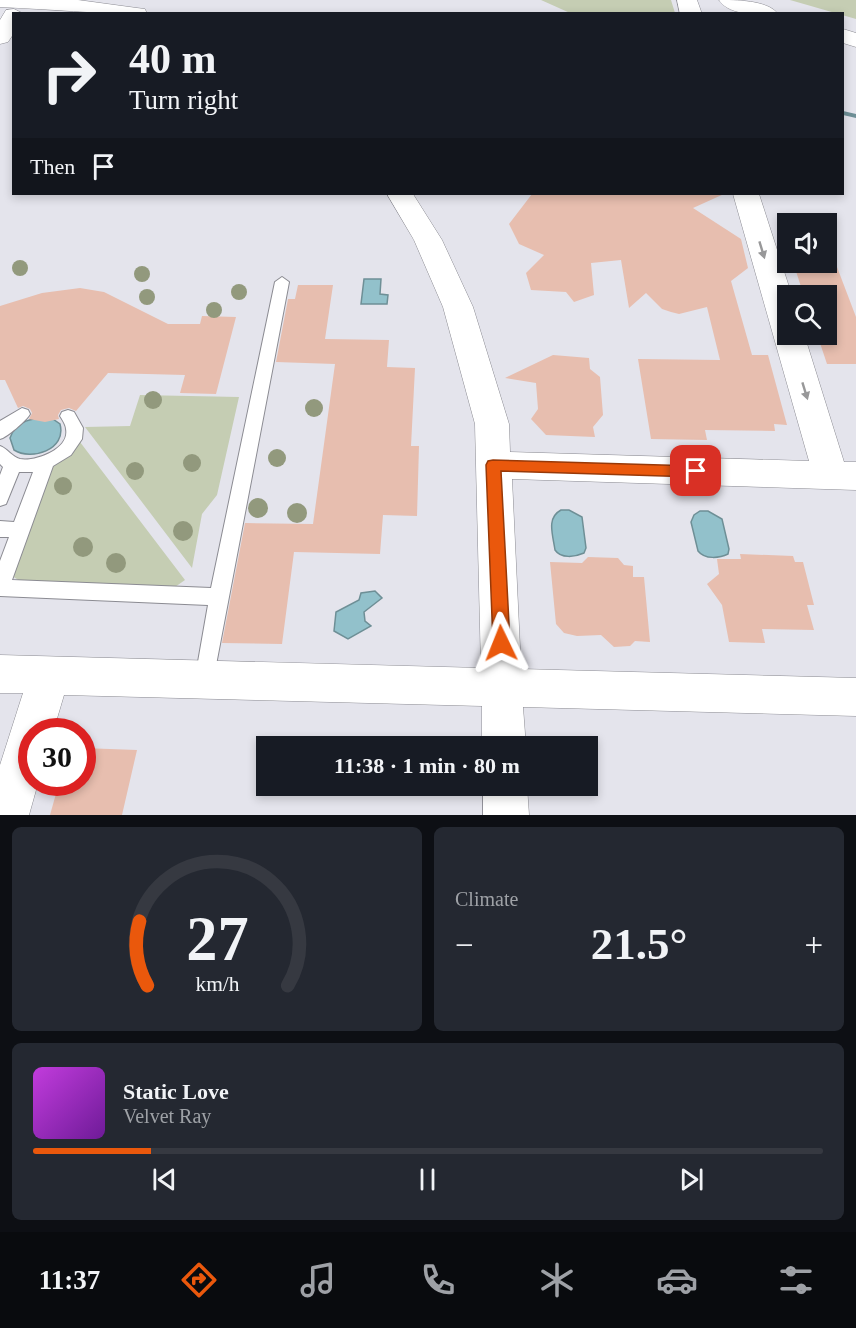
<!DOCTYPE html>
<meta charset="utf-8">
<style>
:root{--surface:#171b24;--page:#242831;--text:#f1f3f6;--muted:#9ea1a6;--line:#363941;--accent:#ea580c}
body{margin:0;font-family:Georgia,serif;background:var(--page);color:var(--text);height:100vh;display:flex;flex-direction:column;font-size:22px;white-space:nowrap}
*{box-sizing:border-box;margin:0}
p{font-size:20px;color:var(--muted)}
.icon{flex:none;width:33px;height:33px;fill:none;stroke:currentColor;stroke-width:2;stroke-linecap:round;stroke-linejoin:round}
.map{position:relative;height:815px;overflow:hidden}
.panel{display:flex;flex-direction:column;gap:12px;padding:12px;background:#0d0f14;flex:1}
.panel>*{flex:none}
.hud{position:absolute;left:12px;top:12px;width:832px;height:183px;border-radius:0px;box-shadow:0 3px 9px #0003;background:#171b24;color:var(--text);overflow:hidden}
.buttons{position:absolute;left:777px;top:213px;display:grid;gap:12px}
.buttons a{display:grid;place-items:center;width:60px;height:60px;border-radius:0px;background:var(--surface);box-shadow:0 3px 9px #0003;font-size:30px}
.speed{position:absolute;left:18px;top:718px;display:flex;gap:12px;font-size:30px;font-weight:700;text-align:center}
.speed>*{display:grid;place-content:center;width:78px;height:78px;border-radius:50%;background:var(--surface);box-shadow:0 3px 9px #0003;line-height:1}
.speed .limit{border:9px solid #d22;background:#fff;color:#111}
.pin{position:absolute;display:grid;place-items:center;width:51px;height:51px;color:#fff;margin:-26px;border-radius:12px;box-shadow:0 3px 9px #0006}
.me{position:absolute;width:66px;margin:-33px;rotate:358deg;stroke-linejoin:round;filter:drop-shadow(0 0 4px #0008)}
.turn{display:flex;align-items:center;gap:21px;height:126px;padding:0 18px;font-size:27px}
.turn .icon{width:78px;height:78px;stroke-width:2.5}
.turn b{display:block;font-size:42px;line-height:51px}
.then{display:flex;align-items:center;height:57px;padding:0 18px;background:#0003;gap:12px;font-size:22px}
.big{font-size:45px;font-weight:700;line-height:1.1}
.panel .tile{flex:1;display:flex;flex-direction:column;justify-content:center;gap:9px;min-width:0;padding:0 21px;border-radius:9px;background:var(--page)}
.panel .dial{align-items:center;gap:0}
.dial svg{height:156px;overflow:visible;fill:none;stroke:var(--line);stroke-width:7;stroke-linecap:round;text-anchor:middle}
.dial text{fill:var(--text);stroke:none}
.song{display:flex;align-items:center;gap:18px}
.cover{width:72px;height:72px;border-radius:9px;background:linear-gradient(135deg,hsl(290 70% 55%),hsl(280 70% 35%))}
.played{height:6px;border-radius:3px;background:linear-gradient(90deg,var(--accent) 15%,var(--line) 15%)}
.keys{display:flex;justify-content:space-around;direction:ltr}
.heat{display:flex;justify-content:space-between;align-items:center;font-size:33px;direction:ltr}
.panel .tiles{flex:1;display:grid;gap:12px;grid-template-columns:1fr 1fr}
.tile:last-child{grid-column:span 2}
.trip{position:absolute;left:256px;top:736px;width:342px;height:60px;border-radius:0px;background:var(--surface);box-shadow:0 3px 9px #0003;font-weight:700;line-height:60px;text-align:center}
.tabs{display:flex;height:96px;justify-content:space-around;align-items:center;background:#090b0e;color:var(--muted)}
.tabs .icon{width:42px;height:42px}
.tabs .selected{color:var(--accent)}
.tabs b{font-size:27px;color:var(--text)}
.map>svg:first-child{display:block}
.green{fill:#c5cdb3}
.water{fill:#92c1cb;stroke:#6e8f96;stroke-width:1.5}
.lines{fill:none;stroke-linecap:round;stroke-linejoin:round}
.stream{fill:#6e8f96;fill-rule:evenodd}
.building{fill:#e7beaf}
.lane-casing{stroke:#8b8b92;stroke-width:2}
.street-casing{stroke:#8b8b92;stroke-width:1}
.primary-casing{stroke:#8b8b92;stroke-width:1}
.lane{fill:#fff;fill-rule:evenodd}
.street{fill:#fff;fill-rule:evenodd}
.primary{fill:#fff;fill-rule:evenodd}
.tree{fill:#92997d}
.oneway{fill:#989899}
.route{fill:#ea580c;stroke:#983908;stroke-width:1.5}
</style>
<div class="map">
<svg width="856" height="815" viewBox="0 0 856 815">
<rect width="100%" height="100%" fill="#e4e4ec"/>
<path class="green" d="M541,0h130l4,13h-105z
M790,0h66v19z
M140,395l99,2 -22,98 -15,19 -10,54 -107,-141 45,-1z
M80,442l105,138 -10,7 -155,-6 -8,-5 36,-108 24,-15z"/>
<path class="water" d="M364,279h17l-1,15 8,1 -1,9h-26z
M50,417l10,7c7,26 -29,37 -46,26l-4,-12c6,-18 23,-20 40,-21z
M561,510h8l13,7 4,31 -2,5c-9,4 -23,6 -29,-3 -2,-15 -9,-32 6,-40z
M700,511h8l14,8 7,30 -1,5c-8,4 -23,6 -30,-3l-7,-29 3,-7z
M375,591l7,7 -18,14 1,9 6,5 -23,13 -14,-8 2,-19 23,-12 2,-7z"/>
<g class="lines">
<path class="stream" d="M843,111l13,3v4l-13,-3z"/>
</g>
<path class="building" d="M532,194h192l-31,14 48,31 7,29 -17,13 21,74h16l19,70 -13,-1 1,7 -70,-1 2,10 -56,-1 -13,-80 82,1 -13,-53 -28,7 -8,-2 -9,-3 -16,-16 -17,15 -8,-48 -30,3 3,32 -20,7 -8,-10 -35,-2 -5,-17 18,-18 -25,-11 -10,-20z
M826,238l30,79v47h-29l-10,-30h9v-38h-22l-11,-34h33z
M298,285h35l-8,54 64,1 -2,27 28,1 -4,78h8l-2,70 -34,-1 -3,39 -86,-2 -12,92 -60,-1 23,-120 68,1 22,-160 -59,-2 12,-63h7z
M80,288l24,4 64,32h32l2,-8 34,1 -20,77 -36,-1 5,-18 -77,-2 -32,38 -7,-3 -8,2 -3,5 1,4 -14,3 -16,-3 3,-6 -2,-4 -7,-3 -5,2 -13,-28h-5v-74l42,-13z
M553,355l36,3 1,11 10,8 3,38 -10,12 2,10 -49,-2 -15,-16 7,-10 -2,-26 -31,-5z
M740,554l53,2 2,6h8l11,43h-7l7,25 -52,-1 3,14 -36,-1 -7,-37 -15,-21 12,-10 -2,-15h24z
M588,557l30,1 6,7 9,1v11h11l6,65 -15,-1 -5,5 -16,1 -13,-12 -24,1 -13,-3 -8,-9 -6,-62 32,1z
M82,748l55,2 -15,65h-72l9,-32h23z"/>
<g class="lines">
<defs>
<path id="lane" d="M282,277l7,5 -77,404 -7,2 -7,-2 -3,-7 13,-74 -208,-9v-35l9,-24h-9v-16l14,1 19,-50h-14l-13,32 -6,2v-31l3,-8 -3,-3v-18c8,3 12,11 20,13 15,3 50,-10 46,-30 0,-4 -4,-10 -6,-13l2,-4 6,-2 6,2 9,16 -1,11 -11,16 -18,11 -41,114 199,8 64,-306z
M22,408l6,2 2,4c-3,6 -24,24 -30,25v-18z"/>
<path id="street" d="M0,0h78l59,8 8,1 2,5c-49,0 -98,-5 -147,-7z
M677,0h20l5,14h-22z
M14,9l10,5h-10v19l-6,9 -8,2v-24l6,-10z
M387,194h26l29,46 31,67 36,117 1,28 299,9 -76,-267h26l33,102h-4v38h16l40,128h12v28l-344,-11 9,190 335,9v38l-333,-9 3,40h-44v-41l-418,-11 -11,37h-21v51h6l-9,32h-29v-50l23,-72h-23v-38l481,13 -6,-244 -32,-117 -29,-67z
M483,786h44l2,29h-46z"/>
<path id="primary" d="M719,0c16,0 49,0 59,14 -17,0 -48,3 -59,-14z
M843,29l13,4v14l-13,-4z"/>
</defs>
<use href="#lane" class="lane-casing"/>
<use href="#street" class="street-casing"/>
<use href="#primary" class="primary-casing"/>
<use href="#lane" class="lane"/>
<use href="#street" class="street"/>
<use href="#primary" class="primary"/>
</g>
<g class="tree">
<circle cx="20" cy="268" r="8"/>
<circle cx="142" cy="274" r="8"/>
<circle cx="239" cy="292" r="8"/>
<circle cx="147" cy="297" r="8"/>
<circle cx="214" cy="310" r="8"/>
<circle cx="153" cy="400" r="9"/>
<circle cx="314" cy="408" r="9"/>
<circle cx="277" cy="458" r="9"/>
<circle cx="192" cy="463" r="9"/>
<circle cx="135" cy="471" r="9"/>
<circle cx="63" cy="486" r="9"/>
<circle cx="258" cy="508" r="10"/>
<circle cx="297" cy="513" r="10"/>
<circle cx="183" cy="531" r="10"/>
<circle cx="83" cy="547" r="10"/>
<circle cx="116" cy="563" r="10"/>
</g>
<defs><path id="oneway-solid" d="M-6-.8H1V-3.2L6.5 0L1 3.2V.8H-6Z" transform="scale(1.5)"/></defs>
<g class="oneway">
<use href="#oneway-solid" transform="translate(762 250) rotate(73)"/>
<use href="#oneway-solid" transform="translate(805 391) rotate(73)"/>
</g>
<path class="route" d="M493,460l203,6 5,1 2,4 -2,4 -5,2 -195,-6 9,172 -3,5 -6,2 -6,-2 -2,-5 -7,-178 2,-4z"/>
</svg>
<div class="buttons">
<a><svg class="icon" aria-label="sound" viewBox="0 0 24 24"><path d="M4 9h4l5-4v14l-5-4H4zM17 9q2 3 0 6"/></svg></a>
<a><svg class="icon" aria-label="search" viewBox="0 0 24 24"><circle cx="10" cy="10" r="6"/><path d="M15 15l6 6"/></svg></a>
</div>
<div class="speed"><div class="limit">30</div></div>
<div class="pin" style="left:696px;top:471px;background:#d93025"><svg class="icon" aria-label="arrive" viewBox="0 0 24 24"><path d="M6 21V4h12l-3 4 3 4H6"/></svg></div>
<svg class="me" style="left:501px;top:643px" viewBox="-20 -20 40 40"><path d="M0-17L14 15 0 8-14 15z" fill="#ea580c" stroke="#fff" stroke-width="4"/></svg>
<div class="trip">11:38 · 1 min · 80 m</div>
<div class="hud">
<div class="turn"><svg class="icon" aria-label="right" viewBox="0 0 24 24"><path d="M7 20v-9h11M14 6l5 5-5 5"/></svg><div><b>40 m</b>Turn right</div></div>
<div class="then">Then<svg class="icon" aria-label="arrive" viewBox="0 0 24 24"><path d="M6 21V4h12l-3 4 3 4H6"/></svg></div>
</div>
</div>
<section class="panel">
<div class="tiles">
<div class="tile dial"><svg viewBox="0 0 100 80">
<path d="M14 69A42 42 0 1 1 86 69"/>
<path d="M14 69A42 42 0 0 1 10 36" stroke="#ea580c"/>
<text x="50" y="56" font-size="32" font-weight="700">27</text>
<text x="50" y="72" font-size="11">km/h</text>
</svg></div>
<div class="tile"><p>Climate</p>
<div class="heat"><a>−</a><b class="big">21.5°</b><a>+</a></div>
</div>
<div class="tile">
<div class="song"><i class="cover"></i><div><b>Static Love</b><p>Velvet Ray</p></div></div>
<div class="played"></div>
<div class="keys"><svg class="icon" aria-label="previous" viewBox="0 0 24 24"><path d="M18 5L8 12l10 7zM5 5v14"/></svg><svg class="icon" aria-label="pause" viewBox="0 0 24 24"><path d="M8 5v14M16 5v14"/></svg><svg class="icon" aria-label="next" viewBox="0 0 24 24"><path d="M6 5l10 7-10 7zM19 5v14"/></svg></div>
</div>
</div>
</section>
<nav class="tabs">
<b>11:37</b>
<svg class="icon selected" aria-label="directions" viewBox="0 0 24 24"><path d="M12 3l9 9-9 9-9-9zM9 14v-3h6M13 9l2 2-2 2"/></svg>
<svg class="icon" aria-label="music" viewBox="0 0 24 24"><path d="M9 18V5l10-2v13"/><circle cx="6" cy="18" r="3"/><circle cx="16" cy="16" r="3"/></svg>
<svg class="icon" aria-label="phone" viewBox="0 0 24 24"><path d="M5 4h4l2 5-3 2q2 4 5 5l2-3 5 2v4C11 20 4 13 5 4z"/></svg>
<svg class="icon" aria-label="climate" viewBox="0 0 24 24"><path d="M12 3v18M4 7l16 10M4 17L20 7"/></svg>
<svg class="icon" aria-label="car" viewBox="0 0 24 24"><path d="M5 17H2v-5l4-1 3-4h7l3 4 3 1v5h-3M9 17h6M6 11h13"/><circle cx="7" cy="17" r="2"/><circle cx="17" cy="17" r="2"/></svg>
<svg class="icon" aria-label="filters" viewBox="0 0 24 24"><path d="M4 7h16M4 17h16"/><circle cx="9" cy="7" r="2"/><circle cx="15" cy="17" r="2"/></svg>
</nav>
